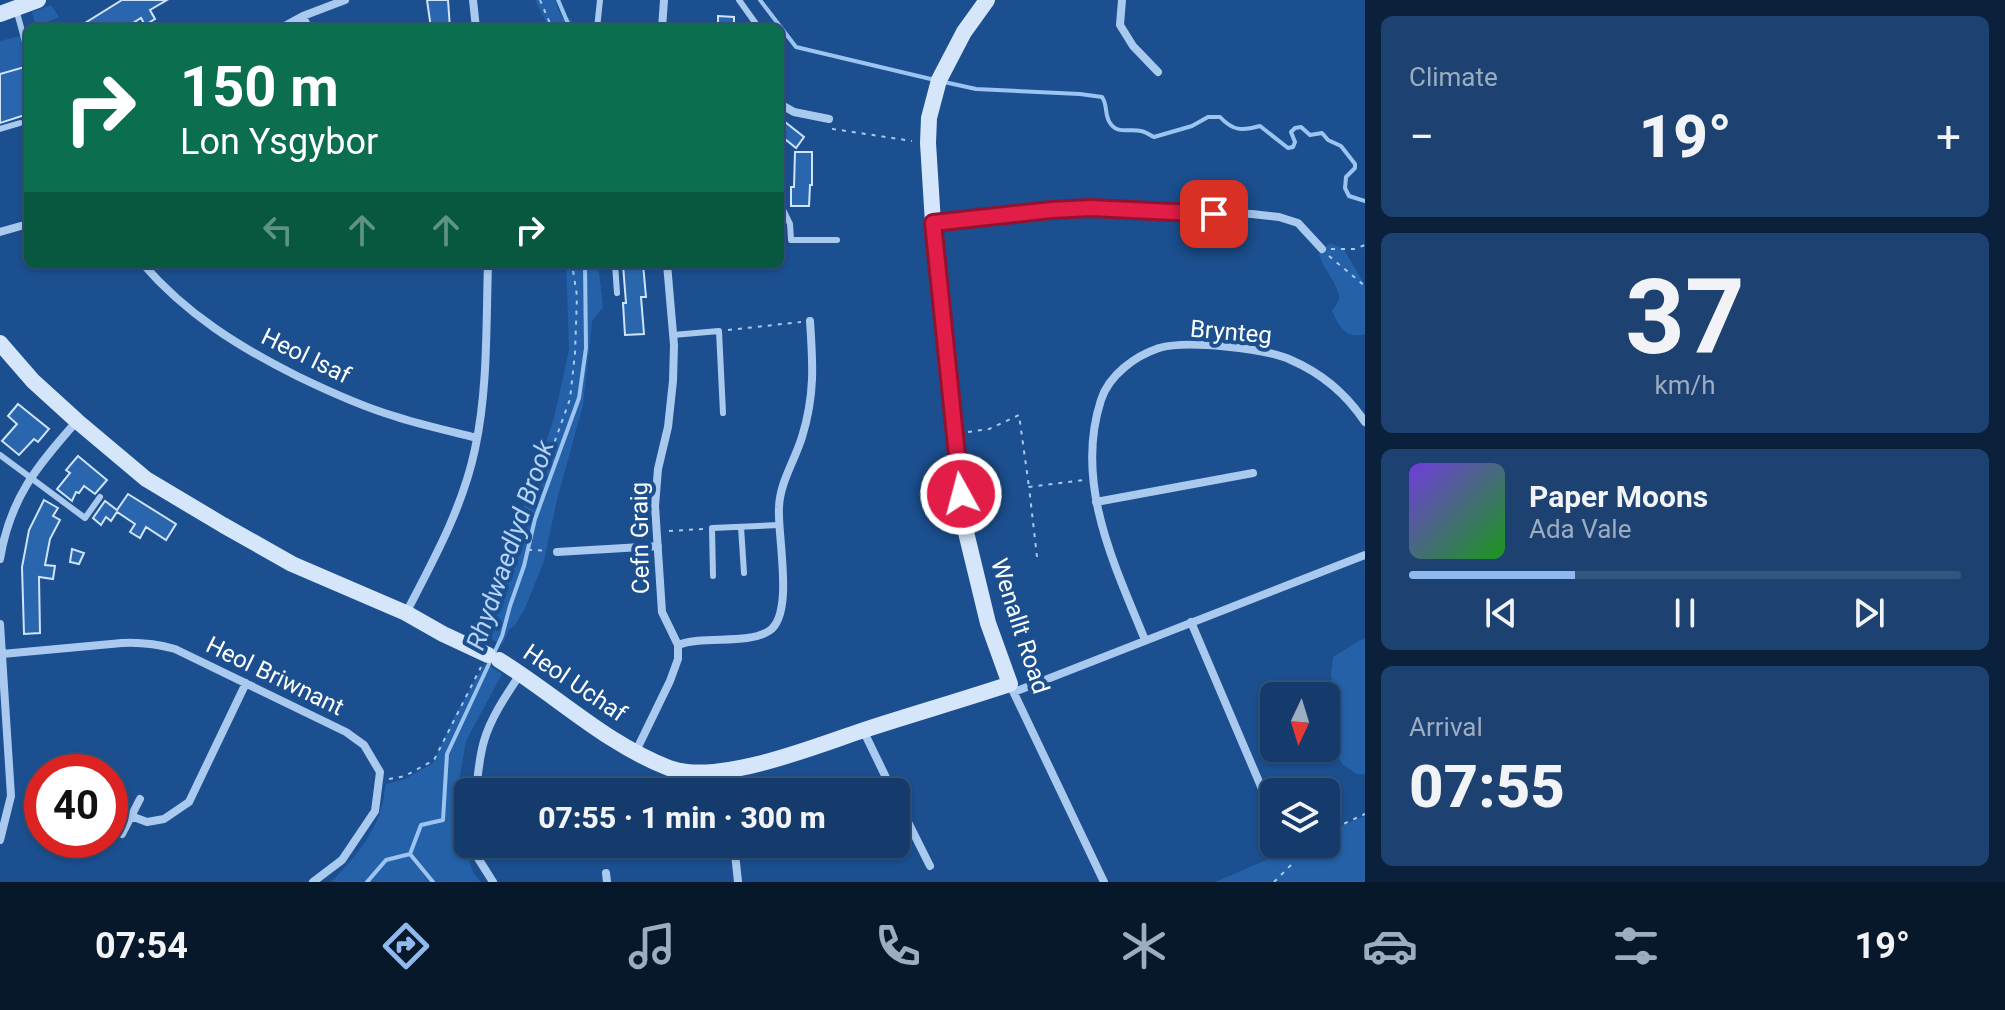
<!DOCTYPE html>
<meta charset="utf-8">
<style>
:root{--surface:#143b6b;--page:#1d4271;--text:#f1f3f6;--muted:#9dadc1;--line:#33557e;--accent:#90b9f0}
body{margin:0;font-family:Roboto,sans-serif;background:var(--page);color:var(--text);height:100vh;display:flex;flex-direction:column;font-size:30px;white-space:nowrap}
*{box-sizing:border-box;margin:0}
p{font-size:26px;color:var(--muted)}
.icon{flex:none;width:44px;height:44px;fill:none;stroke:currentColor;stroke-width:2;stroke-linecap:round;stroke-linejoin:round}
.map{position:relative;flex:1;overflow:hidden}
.details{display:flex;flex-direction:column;gap:16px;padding:16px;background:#0b203b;width:640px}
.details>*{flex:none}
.hud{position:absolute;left:24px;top:24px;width:760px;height:244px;border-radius:12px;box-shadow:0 2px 6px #0004,0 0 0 2px var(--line);background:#0b6e4f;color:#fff;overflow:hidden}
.needle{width:52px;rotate:184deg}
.fabs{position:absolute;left:1260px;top:682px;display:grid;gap:16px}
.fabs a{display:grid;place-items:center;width:80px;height:80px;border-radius:12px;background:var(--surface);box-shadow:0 2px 6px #0004,0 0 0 2px var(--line);font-size:40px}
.speed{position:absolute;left:24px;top:754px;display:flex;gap:16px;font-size:40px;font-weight:700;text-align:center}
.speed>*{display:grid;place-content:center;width:104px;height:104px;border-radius:50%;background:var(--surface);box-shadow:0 2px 6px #0004,0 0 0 2px var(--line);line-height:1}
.speed .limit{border:12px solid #d22;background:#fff;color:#111}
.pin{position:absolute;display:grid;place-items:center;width:68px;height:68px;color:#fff;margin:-34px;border-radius:16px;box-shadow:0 4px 12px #0006}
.me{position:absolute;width:88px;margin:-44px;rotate:353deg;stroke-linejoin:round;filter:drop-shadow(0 0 6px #0008)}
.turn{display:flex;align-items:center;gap:28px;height:168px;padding:0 24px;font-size:36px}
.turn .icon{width:104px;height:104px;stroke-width:2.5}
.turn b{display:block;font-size:56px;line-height:68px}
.lanes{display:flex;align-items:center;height:76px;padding:0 24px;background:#0003;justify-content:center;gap:40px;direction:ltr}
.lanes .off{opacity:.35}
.big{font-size:60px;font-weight:800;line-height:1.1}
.details .tile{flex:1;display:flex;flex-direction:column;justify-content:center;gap:12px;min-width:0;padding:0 28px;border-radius:12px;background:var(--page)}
.details .dial{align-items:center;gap:0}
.dial b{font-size:104px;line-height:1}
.song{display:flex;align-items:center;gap:24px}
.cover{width:96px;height:96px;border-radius:12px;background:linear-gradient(135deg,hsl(260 70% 55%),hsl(120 70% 35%))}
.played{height:8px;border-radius:4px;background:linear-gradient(90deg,var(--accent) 30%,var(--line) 30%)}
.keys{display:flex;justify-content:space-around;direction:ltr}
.heat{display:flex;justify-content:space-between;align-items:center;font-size:44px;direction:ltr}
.trip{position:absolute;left:454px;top:778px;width:456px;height:80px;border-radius:12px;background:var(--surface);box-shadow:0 2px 6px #0004,0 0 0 2px var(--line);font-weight:800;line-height:80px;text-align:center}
.menu{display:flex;height:128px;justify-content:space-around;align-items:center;background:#08182b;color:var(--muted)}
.menu .icon{width:56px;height:56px}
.menu .on{color:var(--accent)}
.menu b{font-size:36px;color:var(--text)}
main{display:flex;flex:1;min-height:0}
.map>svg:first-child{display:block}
.green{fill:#2461a8}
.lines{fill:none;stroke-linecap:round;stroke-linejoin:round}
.stream{stroke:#9cc4f0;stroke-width:4}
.building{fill:#2a66ad;stroke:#cfe3fa;stroke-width:2}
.path{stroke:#a9c9ee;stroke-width:2;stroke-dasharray:4 6;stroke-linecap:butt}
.lane{stroke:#a9c9ee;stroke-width:6}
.street{stroke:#a9c9ee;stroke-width:8}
.secondary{stroke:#d6e6fa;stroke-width:16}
.route-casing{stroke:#92132f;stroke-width:20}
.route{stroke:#e11d48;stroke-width:14}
.labels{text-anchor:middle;stroke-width:8;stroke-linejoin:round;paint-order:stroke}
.street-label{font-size:24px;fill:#fff;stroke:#1b4f8f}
.water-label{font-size:26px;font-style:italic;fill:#b5d3f5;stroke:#1b4f8f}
</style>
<main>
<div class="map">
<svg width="1365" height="882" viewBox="0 0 1365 882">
<rect width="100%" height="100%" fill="#1b4f8f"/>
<path class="green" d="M535,0h20l3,9 5,9h7l6,10h-27z
M51,5l8,12 -23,10 -4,-15z
M28,34v33l-28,7v-33z
M1330,243l14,6 21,37v48c-18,6 -26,-7 -33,-23 1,-1 7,-11 7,-12 2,-10 -17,-32 -20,-45z
M566,264h32l5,43 -11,14 -9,84 -26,95 -13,61 -18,45 -10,18 -7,6 -7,15 -23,-13 5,-11 11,-39 16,-37 43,-127 15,-68z
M1365,639v135h-8l-15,-10 -16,-30 3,-19 9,-9 -7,-31 2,-18 27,-17z
M485,663l17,11 -36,67 -12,69 6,25 14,39 7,8h-150c20,-20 42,-45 50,-73 3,-8 3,-17 5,-25l19,-5 28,-16 21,-46z
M1365,816v66h-150l88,-38h23v-12z"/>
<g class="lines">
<path class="stream" d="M558,0l12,28
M760,0l36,47 139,33
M944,82l32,7 104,5 22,3c6,8 2,17 8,26 8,12 19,5 31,8 5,1 9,4 13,6l38,-11 16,-9h12c13,14 22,14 40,9l28,22 5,-1 2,-5 -4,-10 4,-4 6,-1 9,8 12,-2 6,7 13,6 14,18v4l-9,9 -1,11 4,8 16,5
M410,854l23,28
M367,882l19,-22 24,-6 11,-29 22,-5 4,-66 55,-118 8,-30 14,-40 11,-47 44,-121 7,-50 -1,-84"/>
</g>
<path class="building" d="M122,0h45l-17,10 5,9 -10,6 -4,-7 -16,10h-48z
M427,0h21l2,28h-19z
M718,16l16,1v11h-16z
M28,66v48l-28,9v-49z
M780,118l24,19 -8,11 -16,-13z
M795,152h17v33h-2l-1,21h-18v-19h3z
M643,264l3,33h-5l3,37 -19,1 -2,-32h3l-3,-38z
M18,404l31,25 -11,13 -4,-3 -15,16 -17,-14 15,-17 -9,-8z
M78,456l29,24 -12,14 -11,-8 -5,7 -3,-1 -4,9 -15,-12 13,-16 -4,-3z
M128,494l48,30 -10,16 -20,-13 -6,11 -10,-6 5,-8 -18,-12 -6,9 -5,-4 -5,8 -8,-7 12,-17 12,9z
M44,500l14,8 -5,8 7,4 -10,19 -5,26 10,1 -2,13 -14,-2 1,56 -16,1 -2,-67 7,-37z
M72,549l12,4 -5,11 -9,-2z"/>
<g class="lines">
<path class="path" d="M540,0l12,28
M833,128v1l79,12
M1331,249h23l11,-4
M1329,256l36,30
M728,330l73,-8
M968,432l21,-3 30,-14 10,72
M669,531l34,-2
M518,549l30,2
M1037,557l-8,-70 55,-7
M485,639v-7l25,-56 9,-35 51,-142 5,-46 2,-57 -5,-32
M389,779l16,-3 29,-16 47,-93
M1326,832l39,-18
M1274,882l17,-17 -2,-10"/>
<path class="lane" d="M739,0l20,28
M16,9l12,44
M597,28l3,-28
M0,129l20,-6
M780,203l10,21 1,16h46
M615,264l2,29
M673,335l46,-4 4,82
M0,455l85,63 15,-21
M741,527l3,46
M713,576l-1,-48 67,-3"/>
<path class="street" d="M473,0l3,28
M1122,0l-2,25 13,21 25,26
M303,16l5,12
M281,28l22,-12 42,-16
M662,28l2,-28
M780,104l14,8 35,7
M933,223l118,-13 40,-2 161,6 27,3 19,6 24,26
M0,232l28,-8
M143,264c43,50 96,83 154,112 31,15 63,30 97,40 27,9 56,15 83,22
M1096,502l157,-29
M557,552l101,-6
M0,559c10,-61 37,-93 77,-138
M406,613c27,-52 57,-106 69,-164 13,-60 11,-124 13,-185
M1191,622l83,195
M0,624l11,172 -11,44
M1145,640c-31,-76 -71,-157 -44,-240 8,-25 34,-44 58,-52 27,-8 106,0 132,12 30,13 56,35 74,62
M678,645c26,-10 69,0 91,-14 26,-17 8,-95 10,-124 1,-25 16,-47 23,-70 13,-42 11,-73 8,-116
M2,654l120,-11c19,-1 35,1 53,6l171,83 18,13 16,27 -5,39 -33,49 -29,22
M1012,689l92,193
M1014,692l351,-137
M863,730l30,62
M636,751l34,-70 8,-22v-14l-16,-33 -7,-106 3,-37 10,-42 5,-46 1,-36 -7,-81
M726,771l2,21
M476,792c2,-17 3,-34 8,-51 7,-24 23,-47 37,-68
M896,798l34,68
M131,816l16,6 17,-3 25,-17 57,-119
M122,834l18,-35
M476,844v11l17,27
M734,844l4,38
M1286,844v2
M606,873l1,9"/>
<path class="secondary" d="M0,14l38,-14
M0,343l33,38 44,40 69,58 77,46 69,39 114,49 37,21 45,21
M499,660c57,35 107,84 170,108 50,18 146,-22 195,-38 49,-16 98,-30 146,-46l-22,-61 -24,-99 -31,-301 -5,-80 1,-25 10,-38 25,-48 23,-32"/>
</g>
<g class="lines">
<defs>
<path id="route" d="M961,494l-28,-271 118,-13 40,-2 123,6"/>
</defs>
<use href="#route" class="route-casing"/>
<use href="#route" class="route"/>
</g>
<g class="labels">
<g class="street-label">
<text transform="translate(1231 332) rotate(5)" y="8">Brynteg</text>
<text transform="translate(306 356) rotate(26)" y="8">Heol Isaf</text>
<text transform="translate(640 538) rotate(-91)" y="8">Cefn Graig</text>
<text transform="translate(1020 626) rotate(72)" y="8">Wenallt Road</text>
<text transform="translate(275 676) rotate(26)" y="8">Heol Briwnant</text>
<text transform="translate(575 683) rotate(34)" y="8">Heol Uchaf</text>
</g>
<g class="water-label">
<text transform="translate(510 545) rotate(-71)" y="9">Rhydwaedlyd Brook</text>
</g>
</g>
</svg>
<div class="fabs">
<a><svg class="needle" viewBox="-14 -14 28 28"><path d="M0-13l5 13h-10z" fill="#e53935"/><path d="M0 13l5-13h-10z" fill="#9dadc1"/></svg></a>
<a><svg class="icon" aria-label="layers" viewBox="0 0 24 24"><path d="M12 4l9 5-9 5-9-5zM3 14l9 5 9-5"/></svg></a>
</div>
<div class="speed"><div class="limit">40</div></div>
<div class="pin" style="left:1214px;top:214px;background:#d93025"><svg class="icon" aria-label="arrive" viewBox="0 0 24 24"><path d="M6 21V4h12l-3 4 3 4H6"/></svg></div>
<svg class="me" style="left:961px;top:494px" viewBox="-20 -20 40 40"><circle r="17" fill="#e11d48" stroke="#fff" stroke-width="3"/><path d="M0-11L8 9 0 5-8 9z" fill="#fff"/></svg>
<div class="trip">07:55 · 1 min · 300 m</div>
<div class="hud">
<div class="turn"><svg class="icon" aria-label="right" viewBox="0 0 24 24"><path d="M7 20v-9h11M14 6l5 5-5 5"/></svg><div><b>150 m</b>Lon Ysgybor</div></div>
<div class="lanes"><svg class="icon off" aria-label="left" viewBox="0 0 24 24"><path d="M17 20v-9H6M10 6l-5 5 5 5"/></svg><svg class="icon off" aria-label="ahead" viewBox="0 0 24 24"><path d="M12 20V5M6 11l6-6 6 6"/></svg><svg class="icon off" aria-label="ahead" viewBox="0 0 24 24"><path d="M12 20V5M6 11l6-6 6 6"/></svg><svg class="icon" aria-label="right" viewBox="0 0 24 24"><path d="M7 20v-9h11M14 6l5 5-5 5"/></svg></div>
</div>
</div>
<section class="details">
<div class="tile"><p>Climate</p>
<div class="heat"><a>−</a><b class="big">19°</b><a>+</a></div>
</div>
<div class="tile dial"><b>37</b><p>km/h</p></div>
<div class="tile">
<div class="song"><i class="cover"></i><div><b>Paper Moons</b><p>Ada Vale</p></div></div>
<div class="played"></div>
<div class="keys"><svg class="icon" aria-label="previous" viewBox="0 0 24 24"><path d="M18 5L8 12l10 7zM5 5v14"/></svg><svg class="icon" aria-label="pause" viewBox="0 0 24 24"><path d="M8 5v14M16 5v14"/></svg><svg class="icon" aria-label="next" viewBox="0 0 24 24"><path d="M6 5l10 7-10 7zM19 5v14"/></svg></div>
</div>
<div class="tile"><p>Arrival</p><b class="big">07:55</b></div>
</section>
</main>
<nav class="menu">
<b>07:54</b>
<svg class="icon on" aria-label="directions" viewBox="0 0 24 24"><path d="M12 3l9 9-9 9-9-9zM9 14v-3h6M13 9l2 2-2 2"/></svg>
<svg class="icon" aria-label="music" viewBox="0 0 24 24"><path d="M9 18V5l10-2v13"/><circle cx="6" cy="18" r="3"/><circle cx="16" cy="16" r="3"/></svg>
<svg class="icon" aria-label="phone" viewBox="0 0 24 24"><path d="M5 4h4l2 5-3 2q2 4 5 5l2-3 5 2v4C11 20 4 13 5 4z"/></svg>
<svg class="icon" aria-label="climate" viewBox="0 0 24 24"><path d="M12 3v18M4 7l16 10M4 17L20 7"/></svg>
<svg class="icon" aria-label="car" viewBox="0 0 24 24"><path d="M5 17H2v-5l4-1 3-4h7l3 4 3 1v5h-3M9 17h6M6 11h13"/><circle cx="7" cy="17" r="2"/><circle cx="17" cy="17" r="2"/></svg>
<svg class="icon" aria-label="filters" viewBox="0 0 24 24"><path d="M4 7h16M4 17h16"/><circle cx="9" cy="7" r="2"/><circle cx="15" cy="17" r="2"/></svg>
<b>19°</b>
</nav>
